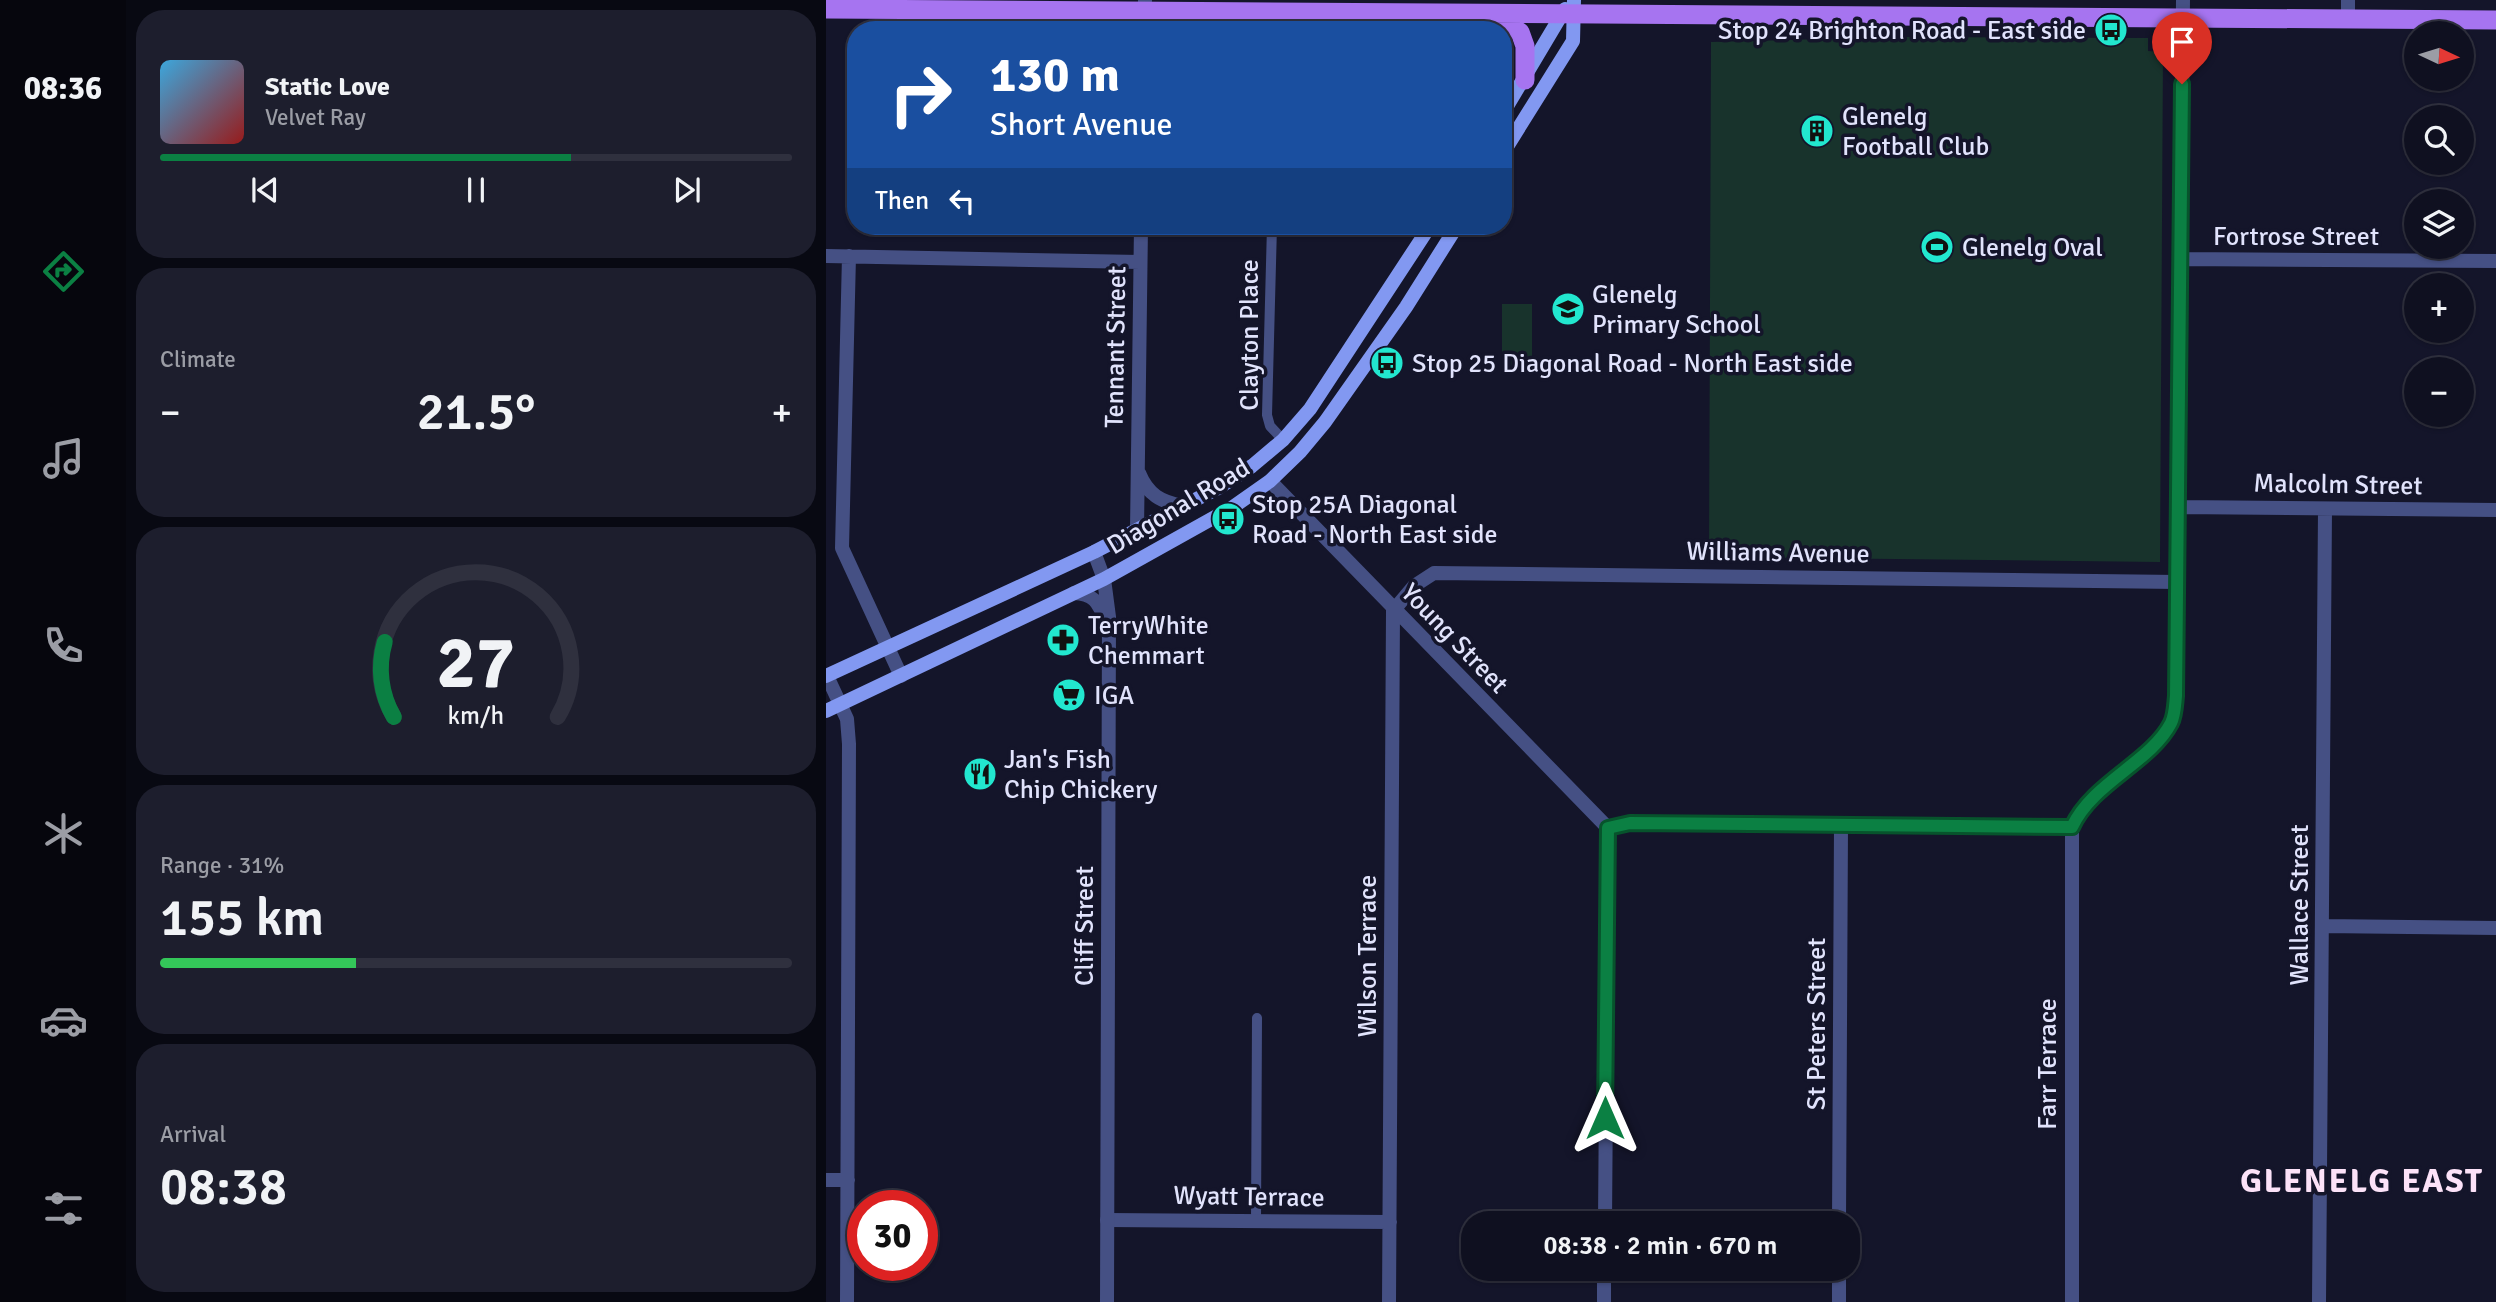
<!DOCTYPE html>
<meta charset="utf-8">
<style>
:root{--surface:#0f1020;--page:#1d1e2d;--text:#f1f3f6;--muted:#9b9da5;--line:#2f303e;--accent:#0b8043}
body{margin:0;font-family:Signika,sans-serif;background:var(--page);color:var(--text);height:100vh;display:flex;flex-direction:column;font-size:26px;white-space:nowrap}
*{box-sizing:border-box;margin:0}
p{font-size:23px;color:var(--muted)}
.icon{flex:none;width:38px;height:38px;fill:none;stroke:currentColor;stroke-width:2;stroke-linecap:round;stroke-linejoin:round}
.map{position:relative;flex:1;overflow:hidden}
.side{display:flex;flex-direction:column;gap:10px;padding:10px;background:#080912;width:700px}
.side>*{flex:none}
.top-card{position:absolute;left:21px;top:21px;width:665px;height:214px;border-radius:28px;box-shadow:0 2px 5px #0004,0 0 0 2px var(--line);background:#1a4fa0;color:#fff;overflow:hidden}
.needle{width:46px;rotate:94deg}
.controls{position:absolute;left:1578px;top:21px;display:grid;gap:14px}
.controls a{display:grid;place-items:center;width:70px;height:70px;border-radius:50%;background:var(--surface);box-shadow:0 2px 5px #0004,0 0 0 2px var(--line);font-size:35px}
.speed{position:absolute;left:21px;top:1190px;display:flex;gap:14px;font-size:35px;font-weight:700;text-align:center}
.speed>*{display:grid;place-content:center;width:91px;height:91px;border-radius:50%;background:var(--surface);box-shadow:0 2px 5px #0004,0 0 0 2px var(--line);line-height:1}
.speed .limit{border:10px solid #d22;background:#fff;color:#111}
.pin{position:absolute;display:grid;place-items:center;width:60px;height:60px;color:#fff;margin:-72px -30px;border-radius:50% 50% 50% 0;rotate:-45deg;box-shadow:0 0 7px #0007}
.pin .icon{rotate:45deg}
.me{position:absolute;width:77px;margin:-38px;rotate:0deg;stroke-linejoin:round;filter:drop-shadow(0 0 5px #0008)}
.turn{display:flex;align-items:center;gap:24px;height:147px;padding:0 28px;font-size:32px}
.turn .icon{width:91px;height:91px;stroke-width:2.5}
.turn b{display:block;font-size:49px;line-height:60px}
.then{display:flex;align-items:center;height:66px;padding:0 28px;background:#0003;gap:14px;font-size:26px}
.big{font-size:52px;font-weight:600;line-height:1.1}
.side .tile{flex:1;display:flex;flex-direction:column;justify-content:center;gap:10px;min-width:0;padding:0 24px;border-radius:28px;background:var(--page)}
.side .dial{align-items:center;gap:0}
.dial svg{height:182px;overflow:visible;fill:none;stroke:var(--line);stroke-width:7;stroke-linecap:round;text-anchor:middle}
.dial text{fill:var(--text);stroke:none}
.song{display:flex;align-items:center;gap:21px}
.cover{width:84px;height:84px;border-radius:10px;background:linear-gradient(135deg,hsl(200 70% 55%),hsl(0 70% 35%))}
.played{height:7px;border-radius:4px;background:linear-gradient(90deg,var(--accent) 65%,var(--line) 65%)}
.keys{display:flex;justify-content:space-around;direction:ltr}
.heat{display:flex;justify-content:space-between;align-items:center;font-size:38px;direction:ltr}
.charge{height:10px;border-radius:5px;background:linear-gradient(90deg,#34c759 31%,var(--line) 0)}
.trip{position:absolute;left:635px;top:1211px;width:399px;height:70px;border-radius:28px;background:var(--surface);box-shadow:0 2px 5px #0004,0 0 0 2px var(--line);font-weight:600;line-height:70px;text-align:center}
main{display:flex;flex:1;min-height:0}
.tab-bar{display:flex;flex-direction:column;width:126px;justify-content:space-around;align-items:center;background:#06060d;color:var(--muted)}
.tab-bar .icon{width:49px;height:49px}
.tab-bar .active{color:var(--accent)}
.tab-bar b{font-size:32px;color:var(--text)}
.map>svg:first-child{display:block}
.green{fill:#18332c}
.lines{fill:none;stroke-linecap:round;stroke-linejoin:round}
.service{stroke:#455084;stroke-width:10}
.minor{stroke:#455084;stroke-width:14}
.tertiary{stroke:#455084;stroke-width:14}
.secondary{stroke:#8298f1;stroke-width:14}
.primary{stroke:#a674f0;stroke-width:19}
.route-casing{stroke:#07532c;stroke-width:18}
.route{stroke:#0b8043;stroke-width:12}
.labels{text-anchor:middle;stroke-width:7;stroke-linejoin:round;paint-order:stroke}
.poi-label{font-size:26px;fill:#e1e3fc;stroke:#14152a;text-anchor:start}
.street-label{font-size:26px;fill:#e1e3fc;stroke:#14152a}
.district-label{font-size:33px;font-weight:bold;letter-spacing:2px;fill:#fce2f8;stroke:#14152a}
</style>
<main>
<nav class="tab-bar">
<b>08:36</b>
<svg class="icon active" aria-label="directions" viewBox="0 0 24 24"><path d="M12 3l9 9-9 9-9-9zM9 14v-3h6M13 9l2 2-2 2"/></svg>
<svg class="icon" aria-label="music" viewBox="0 0 24 24"><path d="M9 18V5l10-2v13"/><circle cx="6" cy="18" r="3"/><circle cx="16" cy="16" r="3"/></svg>
<svg class="icon" aria-label="phone" viewBox="0 0 24 24"><path d="M5 4h4l2 5-3 2q2 4 5 5l2-3 5 2v4C11 20 4 13 5 4z"/></svg>
<svg class="icon" aria-label="climate" viewBox="0 0 24 24"><path d="M12 3v18M4 7l16 10M4 17L20 7"/></svg>
<svg class="icon" aria-label="car" viewBox="0 0 24 24"><path d="M5 17H2v-5l4-1 3-4h7l3 4 3 1v5h-3M9 17h6M6 11h13"/><circle cx="7" cy="17" r="2"/><circle cx="17" cy="17" r="2"/></svg>
<svg class="icon" aria-label="filters" viewBox="0 0 24 24"><path d="M4 7h16M4 17h16"/><circle cx="9" cy="7" r="2"/><circle cx="15" cy="17" r="2"/></svg>
</nav>
<section class="side">
<div class="tile">
<div class="song"><i class="cover"></i><div><b>Static Love</b><p>Velvet Ray</p></div></div>
<div class="played"></div>
<div class="keys"><svg class="icon" aria-label="previous" viewBox="0 0 24 24"><path d="M18 5L8 12l10 7zM5 5v14"/></svg><svg class="icon" aria-label="pause" viewBox="0 0 24 24"><path d="M8 5v14M16 5v14"/></svg><svg class="icon" aria-label="next" viewBox="0 0 24 24"><path d="M6 5l10 7-10 7zM19 5v14"/></svg></div>
</div>
<div class="tile"><p>Climate</p>
<div class="heat"><a>−</a><b class="big">21.5°</b><a>+</a></div>
</div>
<div class="tile dial"><svg viewBox="0 0 100 80">
<path d="M14 69A42 42 0 1 1 86 69"/>
<path d="M14 69A42 42 0 0 1 10 36" stroke="#0b8043"/>
<text x="50" y="56" font-size="32" font-weight="700">27</text>
<text x="50" y="72" font-size="11">km/h</text>
</svg></div>
<div class="tile"><p>Range · 31%</p><b class="big">155 km</b><div class="charge"></div></div>
<div class="tile"><p>Arrival</p><b class="big">08:38</b></div>
</section>
<div class="map">
<svg width="1670" height="1302" viewBox="0 0 1670 1302">
<rect width="100%" height="100%" fill="#14152a"/>
<path class="green" d="M1071,37l251,1v13l15,1 -3,510 -451,-5 2,-515z
M676,304h30v65h-30z"/>
<g class="lines">
<path class="service" d="M446,226l-5,189 3,11 13,14
M430,1222l1,-204"/>
<path class="minor" d="M1522,0v19
M318,30l1,-30
M0,256l314,6
M23,256l-7,292 59,128
M1353,259l317,2
M313,473c9,22 22,29 44,33
M444,481l338,347
M1353,507l317,3
M311,530l4,-304
M1,676l20,43 2,25 -2,558
M782,828l22,-5 442,4
M1497,926l173,2
M0,1180h22
M281,1220l283,2
M779,1223l3,-395
M1013,1223l2,-398
M563,1302l4,-691 21,-25 20,-13 744,9
M778,1302v-33
M1013,1302v-33
M1246,1302v-475c20,-44 80,-66 99,-104 4,-8 4,-18 5,-27l7,-696
M1493,1302l6,-793"/>
<path class="tertiary" d="M268,552l10,27 5,38 -2,685
M248,593c20,1 24,9 31,26"/>
<path class="secondary" d="M677,113l62,-104
M677,153l70,-112 1,-41
M0,676l268,-124 124,-64 34,-22 31,-26 27,-31 120,-183
M0,711l278,-132 129,-72 37,-26 30,-29 25,-30 81,-115 51,-81"/>
<path class="primary" d="M0,9l1670,11
M668,16l26,16 5,14v34"/>
</g>
<g class="lines">
<defs>
<path id="route" d="M779,1118l3,-290 22,-5 442,4c20,-44 79,-65 99,-104 4,-8 4,-18 5,-27l6,-612"/>
</defs>
<use href="#route" class="route-casing"/>
<use href="#route" class="route"/>
</g>
<defs>
<symbol id="bus-disc" viewBox="-11 -11 22 22"><circle r="9.5" fill="#22e7cf" stroke="#14152a"/><path d="M-5-6H5V4H4V6H2V4H-2V6H-4V4H-5ZM-3.5-4V0h7V-4ZM-3.5 1.2v1.5H-2V1.2ZM2 1.2v1.5H3.5V1.2Z" fill="#111"/></symbol>
<symbol id="building-disc" viewBox="-11 -11 22 22"><circle r="9.5" fill="#22e7cf" stroke="#14152a"/><path d="M-4-6H4V6H1V3H-1V6H-4ZM-2.5-4.3h1.7v1.8h-1.7ZM.8-4.3h1.7v1.8H.8ZM-2.5-1h1.7V.8h-1.7ZM.8-1h1.7V.8H.8Z" fill="#111"/></symbol>
<symbol id="stadium-disc" viewBox="-11 -11 22 22"><circle r="9.5" fill="#22e7cf" stroke="#14152a"/><path d="M0-5a6.5 5 0 1 0 0 10a6.5 5 0 1 0 0-10ZM-3.5-1.8h7v3.6h-7Z" fill="#111"/></symbol>
<symbol id="school-disc" viewBox="-11 -11 22 22"><circle r="9.5" fill="#22e7cf" stroke="#14152a"/><path d="M0-5L7-2L0 1L-7-2ZM-4 1L0 2.5L4 1V4Q0 6-4 4Z" fill="#111"/></symbol>
<symbol id="pharmacy-disc" viewBox="-11 -11 22 22"><circle r="9.5" fill="#22e7cf" stroke="#14152a"/><path d="M-2-6h4v4h4v4h-4v4h-4v-4h-4v-4h4Z" fill="#111"/></symbol>
<symbol id="supermarket-disc" viewBox="-11 -11 22 22"><circle r="9.5" fill="#22e7cf" stroke="#14152a"/><path d="M-6-5.5h2.5l.6 2H6L4.5 2H-2.5L-4.4-4H-6ZM-1.5 3.2a1.3 1.3 0 1 0 .1 0ZM3 3.2a1.3 1.3 0 1 0 .1 0Z" fill="#111"/></symbol>
<symbol id="restaurant-disc" viewBox="-11 -11 22 22"><circle r="9.5" fill="#22e7cf" stroke="#14152a"/><path d="M-5-6h1v4h1v-4h1v4h1v-4h1v5L-1.5 .5V6h-2V.5L-5-1ZM5-6V6H3V1.5H1.5Q1.5-4 5-6Z" fill="#111"/></symbol>
</defs>
<g fill-rule="evenodd">
<use href="#bus-disc" x="1266" y="11" width="38" height="38"/>
<use href="#building-disc" x="972" y="112" width="38" height="38"/>
<use href="#stadium-disc" x="1092" y="228" width="38" height="38"/>
<use href="#school-disc" x="723" y="290" width="38" height="38"/>
<use href="#bus-disc" x="542" y="344" width="38" height="38"/>
<use href="#bus-disc" x="383" y="500" width="38" height="38"/>
<use href="#pharmacy-disc" x="218" y="621" width="38" height="38"/>
<use href="#supermarket-disc" x="224" y="676" width="38" height="38"/>
<use href="#restaurant-disc" x="135" y="755" width="38" height="38"/>
</g>
<g class="labels">
<g class="poi-label">
<text x="1260" y="39" text-anchor="end">Stop 24 Brighton Road - East side</text>
<text x="1016" y="125">Glenelg<tspan x="1016" dy="30">Football Club</tspan></text>
<text x="1136" y="256">Glenelg Oval</text>
<text x="766" y="303">Glenelg<tspan x="766" dy="30">Primary School</tspan></text>
<text x="586" y="372">Stop 25 Diagonal Road - North East side</text>
<text x="426" y="513">Stop 25A Diagonal<tspan x="426" dy="30">Road - North East side</tspan></text>
<text x="262" y="634">TerryWhite<tspan x="262" dy="30">Chemmart</tspan></text>
<text x="268" y="704">IGA</text>
<text x="178" y="768">Jan's Fish<tspan x="178" dy="30">Chip Chickery</tspan></text>
</g>
<g class="street-label">
<text x="1470" y="245">Fortrose Street</text>
<text transform="translate(423 335) rotate(-90)" y="9">Clayton Place</text>
<text transform="translate(289 347) rotate(-89)" y="9">Tennant Street</text>
<text transform="translate(1512 484) rotate(1)" y="9">Malcolm Street</text>
<text transform="translate(352 506) rotate(-31)" y="9">Diagonal Road</text>
<text transform="translate(952 552) rotate(1)" y="9">Williams Avenue</text>
<text transform="translate(629 638) rotate(46)" y="9">Young Street</text>
<text transform="translate(1473 905) rotate(-90)" y="9">Wallace Street</text>
<text transform="translate(258 926) rotate(-90)" y="9">Cliff Street</text>
<text transform="translate(541 956) rotate(-90)" y="9">Wilson Terrace</text>
<text transform="translate(990 1024) rotate(-90)" y="9">St Peters Street</text>
<text transform="translate(1221 1064) rotate(-90)" y="9">Farr Terrace</text>
<text transform="translate(423 1196) rotate(1)" y="9">Wyatt Terrace</text>
</g>
<g class="district-label">
<text x="1536" y="1192">GLENELG EAST</text>
</g>
</g>
</svg>
<div class="controls">
<a><svg class="needle" viewBox="-14 -14 28 28"><path d="M0-13l5 13h-10z" fill="#e53935"/><path d="M0 13l5-13h-10z" fill="#9b9da5"/></svg></a>
<a><svg class="icon" aria-label="search" viewBox="0 0 24 24"><circle cx="10" cy="10" r="6"/><path d="M15 15l6 6"/></svg></a>
<a><svg class="icon" aria-label="layers" viewBox="0 0 24 24"><path d="M12 4l9 5-9 5-9-5zM3 14l9 5 9-5"/></svg></a>
<a>+</a>
<a>−</a>
</div>
<div class="speed"><div class="limit">30</div></div>
<div class="pin" style="left:1356px;top:84px;background:#d93025"><svg class="icon" aria-label="arrive" viewBox="0 0 24 24"><path d="M6 21V4h12l-3 4 3 4H6"/></svg></div>
<svg class="me" style="left:779px;top:1118px" viewBox="-20 -20 40 40"><path d="M0-17L14 15 0 8-14 15z" fill="#0b8043" stroke="#fff" stroke-width="4"/></svg>
<div class="trip">08:38 · 2 min · 670 m</div>
<div class="top-card">
<div class="turn"><svg class="icon" aria-label="right" viewBox="0 0 24 24"><path d="M7 20v-9h11M14 6l5 5-5 5"/></svg><div><b>130 m</b>Short Avenue</div></div>
<div class="then">Then<svg class="icon" aria-label="left" viewBox="0 0 24 24"><path d="M17 20v-9H6M10 6l-5 5 5 5"/></svg></div>
</div>
</div>
</main>
